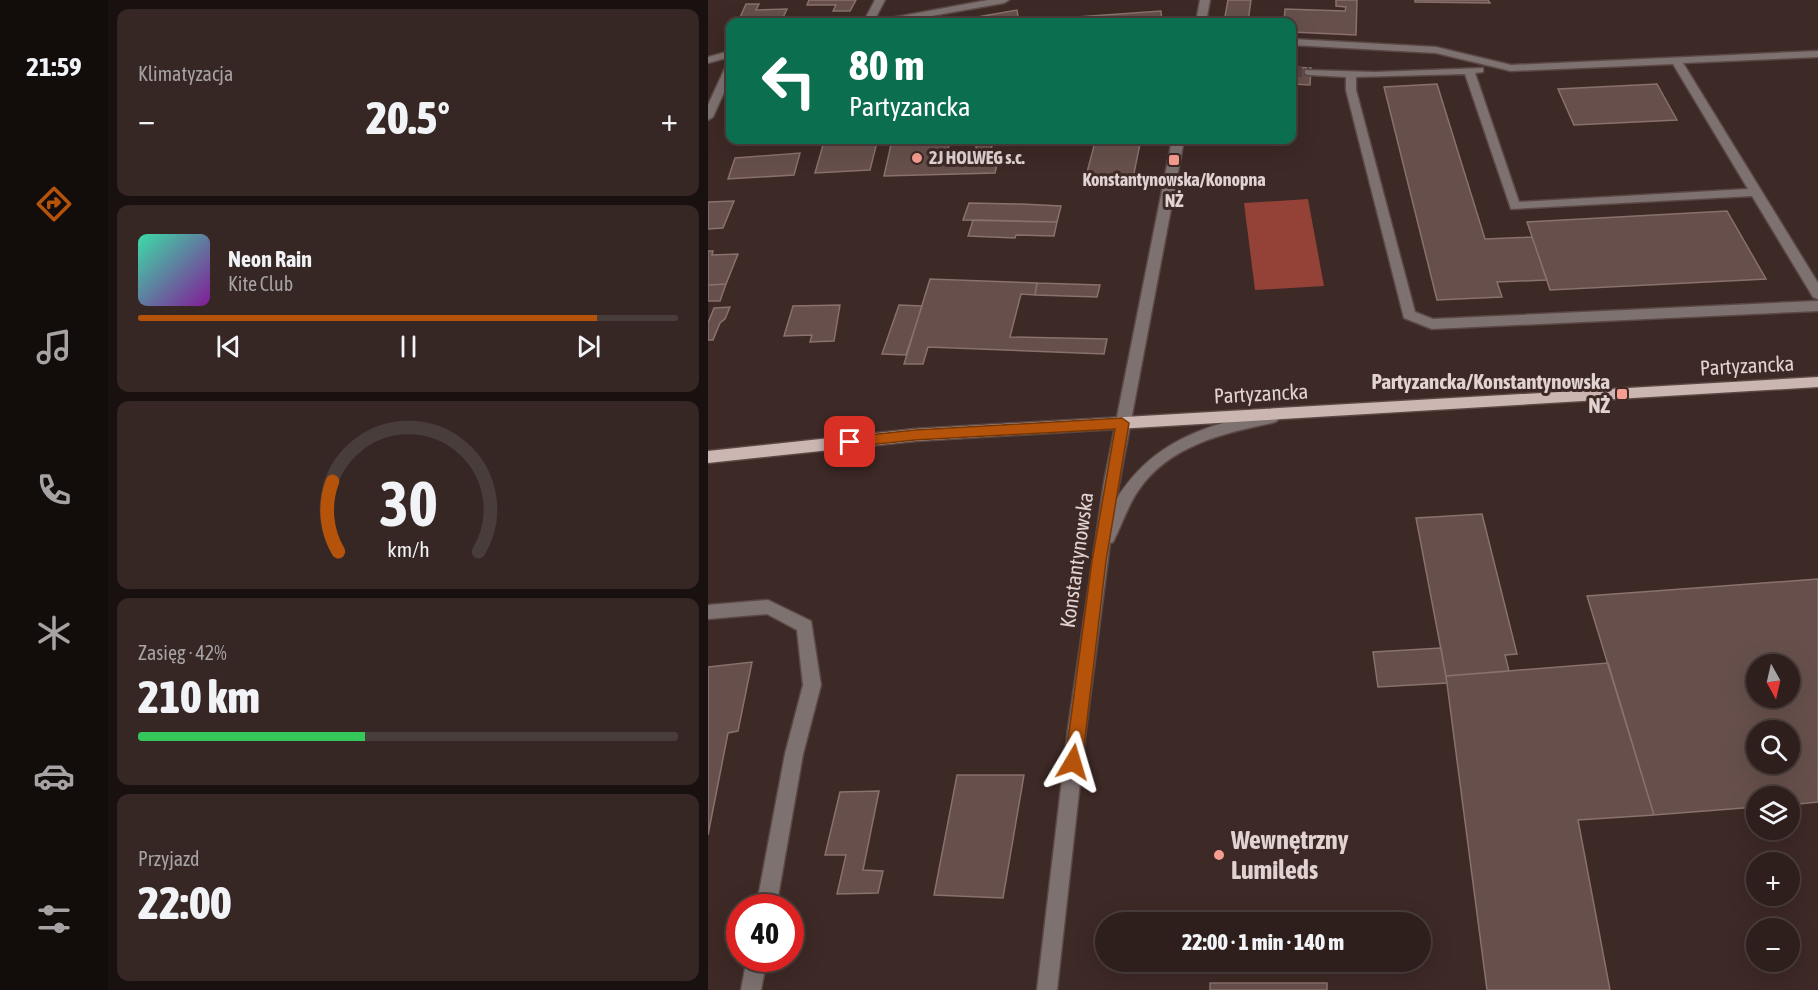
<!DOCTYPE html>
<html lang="pl">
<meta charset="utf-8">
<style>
:root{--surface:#2e1f1c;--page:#362725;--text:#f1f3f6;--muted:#a7a2a3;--line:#493d3b;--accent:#b45309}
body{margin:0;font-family:"Asap Condensed",sans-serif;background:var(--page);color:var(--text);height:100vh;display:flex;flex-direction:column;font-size:22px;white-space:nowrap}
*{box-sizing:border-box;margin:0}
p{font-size:20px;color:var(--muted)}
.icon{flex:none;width:33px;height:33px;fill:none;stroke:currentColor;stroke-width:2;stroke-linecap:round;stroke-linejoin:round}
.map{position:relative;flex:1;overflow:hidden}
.sheet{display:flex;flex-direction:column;gap:9px;padding:9px;background:#19110f;width:600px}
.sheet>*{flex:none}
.top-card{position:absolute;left:18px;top:18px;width:570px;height:126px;border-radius:12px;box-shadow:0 6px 24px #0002,0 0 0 2px var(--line);background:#0b6e4f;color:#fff;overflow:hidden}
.needle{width:39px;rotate:172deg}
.tools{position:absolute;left:1038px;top:654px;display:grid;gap:12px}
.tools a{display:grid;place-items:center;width:54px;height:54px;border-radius:50%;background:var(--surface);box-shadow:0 6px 24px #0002,0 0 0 2px var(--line);font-size:30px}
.speed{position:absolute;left:18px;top:894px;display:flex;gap:12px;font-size:30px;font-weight:700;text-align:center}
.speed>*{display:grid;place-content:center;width:78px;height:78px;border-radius:50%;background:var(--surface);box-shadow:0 6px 24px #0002,0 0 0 2px var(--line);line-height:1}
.speed .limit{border:9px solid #d22;background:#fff;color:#111}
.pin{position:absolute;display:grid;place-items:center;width:51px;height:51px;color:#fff;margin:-26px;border-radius:12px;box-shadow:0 3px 9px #0006}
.me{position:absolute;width:66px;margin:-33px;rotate:7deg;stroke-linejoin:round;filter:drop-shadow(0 0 4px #0008)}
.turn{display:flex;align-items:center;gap:21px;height:126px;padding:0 24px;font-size:27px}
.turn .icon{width:78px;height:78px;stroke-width:2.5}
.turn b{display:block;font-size:42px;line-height:51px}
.big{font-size:45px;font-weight:800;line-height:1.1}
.sheet .widget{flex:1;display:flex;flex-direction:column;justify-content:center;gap:9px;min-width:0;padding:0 21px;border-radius:12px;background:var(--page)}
.sheet .dial{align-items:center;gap:0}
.dial svg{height:156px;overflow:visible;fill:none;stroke:var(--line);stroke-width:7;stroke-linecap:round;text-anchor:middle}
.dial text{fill:var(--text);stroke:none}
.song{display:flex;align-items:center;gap:18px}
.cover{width:72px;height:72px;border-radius:9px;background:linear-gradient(135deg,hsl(160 70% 55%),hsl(290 70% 35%))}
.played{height:6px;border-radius:3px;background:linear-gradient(90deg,var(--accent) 85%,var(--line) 85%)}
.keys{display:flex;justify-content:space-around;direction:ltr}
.heat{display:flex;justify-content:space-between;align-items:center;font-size:33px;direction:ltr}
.charge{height:9px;border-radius:4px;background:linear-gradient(90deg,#34c759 42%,var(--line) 0)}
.trip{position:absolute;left:387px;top:912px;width:336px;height:60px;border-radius:30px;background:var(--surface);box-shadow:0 6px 24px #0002,0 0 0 2px var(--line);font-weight:800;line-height:60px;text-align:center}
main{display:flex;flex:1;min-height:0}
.menu{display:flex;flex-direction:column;width:108px;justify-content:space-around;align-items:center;background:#120c0b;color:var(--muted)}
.menu .icon{width:42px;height:42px}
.menu .current{color:var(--accent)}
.menu b{font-size:27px;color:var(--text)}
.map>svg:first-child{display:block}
.water{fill:#944237}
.building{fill:#67504c;stroke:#89716d;stroke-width:1.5;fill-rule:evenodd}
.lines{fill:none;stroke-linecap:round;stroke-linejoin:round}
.minor-tunnel{stroke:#564240;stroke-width:10;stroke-dasharray:10 5;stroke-linecap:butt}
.minor-casing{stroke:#5b4845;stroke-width:3}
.major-casing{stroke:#5b4845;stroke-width:3}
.minor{fill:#7d7270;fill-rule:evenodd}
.major{fill:#ccb6b2;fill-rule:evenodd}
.route{fill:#b45309;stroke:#753606;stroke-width:1.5}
.poi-dot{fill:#f59d8f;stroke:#3d2926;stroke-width:2}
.labels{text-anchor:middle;stroke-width:6;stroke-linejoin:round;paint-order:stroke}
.far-poi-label{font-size:18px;font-weight:bold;fill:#e1d3d1;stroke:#3d2926;text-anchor:start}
.street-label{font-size:21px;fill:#e1d3d1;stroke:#3d2926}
.poi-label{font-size:21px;font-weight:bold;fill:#e1d3d1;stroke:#3d2926;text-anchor:end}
.near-poi-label{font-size:26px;font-weight:bold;fill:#e1d3d1;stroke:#3d2926;text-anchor:start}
</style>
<main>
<nav class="menu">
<b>21:59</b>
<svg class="icon current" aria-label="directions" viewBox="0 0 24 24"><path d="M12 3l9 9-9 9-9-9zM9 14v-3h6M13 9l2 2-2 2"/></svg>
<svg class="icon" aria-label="music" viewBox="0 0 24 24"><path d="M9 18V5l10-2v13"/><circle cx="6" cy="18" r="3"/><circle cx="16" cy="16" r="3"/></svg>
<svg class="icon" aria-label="phone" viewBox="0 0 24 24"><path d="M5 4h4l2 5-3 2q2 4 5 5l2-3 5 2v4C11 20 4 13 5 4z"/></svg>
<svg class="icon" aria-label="climate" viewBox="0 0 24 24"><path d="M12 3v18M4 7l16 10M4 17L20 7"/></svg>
<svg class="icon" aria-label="car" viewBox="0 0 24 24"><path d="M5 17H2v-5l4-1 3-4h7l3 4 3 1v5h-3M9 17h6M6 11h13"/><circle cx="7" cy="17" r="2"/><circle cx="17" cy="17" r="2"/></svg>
<svg class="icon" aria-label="filters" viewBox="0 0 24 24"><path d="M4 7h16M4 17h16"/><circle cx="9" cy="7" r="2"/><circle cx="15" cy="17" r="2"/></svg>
</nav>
<section class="sheet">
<div class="widget"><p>Klimatyzacja</p>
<div class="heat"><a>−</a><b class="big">20.5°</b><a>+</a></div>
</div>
<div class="widget">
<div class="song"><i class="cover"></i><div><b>Neon Rain</b><p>Kite Club</p></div></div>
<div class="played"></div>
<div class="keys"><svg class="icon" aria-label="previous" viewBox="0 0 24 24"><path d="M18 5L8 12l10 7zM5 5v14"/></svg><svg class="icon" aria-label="pause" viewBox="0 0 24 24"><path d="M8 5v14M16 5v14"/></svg><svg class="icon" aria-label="next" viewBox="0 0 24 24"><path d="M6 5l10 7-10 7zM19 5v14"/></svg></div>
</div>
<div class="widget dial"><svg viewBox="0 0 100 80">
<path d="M14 69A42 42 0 1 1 86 69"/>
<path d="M14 69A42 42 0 0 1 11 33" stroke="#b45309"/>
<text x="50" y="56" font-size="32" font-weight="700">30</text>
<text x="50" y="72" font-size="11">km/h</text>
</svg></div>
<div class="widget"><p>Zasięg · 42%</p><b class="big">210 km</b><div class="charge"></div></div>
<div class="widget"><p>Przyjazd</p><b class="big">22:00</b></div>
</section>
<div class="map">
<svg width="1110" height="990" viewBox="0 0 1110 990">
<rect width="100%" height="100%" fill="#3d2926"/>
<path class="water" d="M600,199l16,87 -69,4 -11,-87z"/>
<path class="building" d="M101,0h47l-6,11h-17l3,-6h-29z
M520,0h23l-3,22h-24z
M628,0h21l-1,35 -64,-3v-10h-8l1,-13 60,2 1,-4 -10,-1z
M707,0h73l2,3 -75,-1z
M38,4h13l-3,6 31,-1 -6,13h-43z
M309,10l2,12h-47v-4z
M453,11l1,11h-85v-5z
M584,67l19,1 -1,17 -18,-1z
M729,84l48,155 47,-2 15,43 -50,2 5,15 -65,3 -53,-213z
M949,84l20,36 -103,5 -16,-36z
M184,140h58l-4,19 28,-1 3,-16h16l-5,18h10l-3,13 -111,3z
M169,142l-7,28 -55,3 8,-28z
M387,142l45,2 -7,34 -47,-2z
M92,153l-6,22 -66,4 7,-21z
M26,201l-11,27 -15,1v-27z
M261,203l52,1 40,2 -4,16 -94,-2z
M1019,211l39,68 -216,11 -23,-68z
M265,220h6l78,2 -3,14 -38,-1 -1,3 -47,-2z
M0,251h5l-1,4 26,-1 -12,30 -18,1z
M222,279l107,4 -2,12 -14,-1 -11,43 97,2 -3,15 -176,-7 -5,17h-19z
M329,283l63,2 -3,12 -62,-2z
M18,284l-6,17h-12v-16z
M132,305l-6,36 -24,1 2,-7 -28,1 9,-30z
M191,305l23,1 -16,49 -24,-1z
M22,307l-5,12 -5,4 -7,17h-5v-17l6,-15z
M774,514l35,140 -12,1 4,16 -63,5 -30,-158z
M1110,579v223l-28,3v-9h-34v11l-102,8 -67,-219zM1048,664h34v34h-34zM1048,730h34v34h-34z
M733,648l6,35 -69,4 -5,-35z
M44,662l-14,69 -10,2 -20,102v-168z
M900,663l46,152 -76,5 32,170h-123l-41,-314z
M249,775h67l-21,123 -69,-3z
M171,791l-16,79 20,1 -5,22 -41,1 9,-39h-21l15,-63z
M502,983h117v7h-117z"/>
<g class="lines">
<path class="minor-tunnel" d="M584,72h17"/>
<defs>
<path id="minor" d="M167,0h10l-10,19 1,3h-10l-1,-3z
M280,0h21l-5,3 -106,19h-18l5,-3z
M492,0h10l-4,22h-10z
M584,39l144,8 75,18 307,-14v6l-135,6 135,220v16l-5,-2 -61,-101 -241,13 -46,-135 -109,3v13l59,222 18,7 385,-18v10l-386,18 -28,-11 -58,-228v-13l-37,-2 -4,-1v-4l70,2 108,-4v4l-8,1 44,129 229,-13 -75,-125 -162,7 -75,-18 -144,-8z
M22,51v6l-22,6v-6z
M22,65v14l-17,38 -5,3v-15l17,-37z
M464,140h12l-68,360c37,-60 90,-75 156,-89l5,2 2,4 -2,4 -5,2c-49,10 -104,23 -134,68 -11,16 -16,34 -25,51l-3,1 -24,186 -29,261h-20l31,-261 36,-247z
M60,600l43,21 10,64 -18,69 -27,154h-20l29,-154 18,-69 -6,-55 -30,-16 -59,5v-14z
M39,958h20l-6,32h-20z"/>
<path id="major" d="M1110,377v10l-903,54 -207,22v-12l207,-22z"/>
</defs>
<use href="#minor" class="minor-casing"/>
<use href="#major" class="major-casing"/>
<use href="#minor" class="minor"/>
<use href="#major" class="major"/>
</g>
<path class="route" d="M414,418l7,5 -23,138 -24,201 -3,6 -6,2 -5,-2 -3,-6 27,-201 23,-132 -200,11 -65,7 -6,-5 6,-5 65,-7z"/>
<g class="poi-dot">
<circle cx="209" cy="158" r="6"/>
<rect x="460" y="154" width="12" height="12" rx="3"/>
<rect x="908" y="388" width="12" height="12" rx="3"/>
<circle cx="511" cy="855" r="6"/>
</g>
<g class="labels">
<g class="far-poi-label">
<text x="221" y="164">2J HOLWEG s.c.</text>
<text x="466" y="186" text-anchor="middle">Konstantynowska/Konopna<tspan x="466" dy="21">NŻ</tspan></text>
</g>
<g class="street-label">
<text transform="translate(1039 366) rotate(-3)" y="7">Partyzancka</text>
<text transform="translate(553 394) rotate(-3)" y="7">Partyzancka</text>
<text transform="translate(369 560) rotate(-82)" y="7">Konstantynowska</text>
</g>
<g class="poi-label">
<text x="902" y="389">Partyzancka/Konstantynowska<tspan x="902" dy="24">NŻ</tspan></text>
</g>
<g class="near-poi-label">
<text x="523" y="849">Wewnętrzny<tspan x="523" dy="30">Lumileds</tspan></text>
</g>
</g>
</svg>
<div class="tools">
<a><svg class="needle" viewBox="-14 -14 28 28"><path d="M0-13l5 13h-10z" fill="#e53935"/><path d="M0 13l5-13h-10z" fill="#a7a2a3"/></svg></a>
<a><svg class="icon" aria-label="search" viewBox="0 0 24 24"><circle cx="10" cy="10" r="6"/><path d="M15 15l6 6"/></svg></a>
<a><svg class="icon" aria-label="layers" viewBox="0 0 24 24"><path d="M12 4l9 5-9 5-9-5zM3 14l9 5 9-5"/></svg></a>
<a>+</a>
<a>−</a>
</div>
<div class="speed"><div class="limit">40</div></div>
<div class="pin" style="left:142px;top:442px;background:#d93025"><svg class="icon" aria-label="arrive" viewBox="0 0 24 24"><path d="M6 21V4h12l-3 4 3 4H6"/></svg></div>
<svg class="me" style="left:365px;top:762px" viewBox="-20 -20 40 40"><path d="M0-17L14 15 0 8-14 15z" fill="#b45309" stroke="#fff" stroke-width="4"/></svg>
<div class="trip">22:00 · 1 min · 140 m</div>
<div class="top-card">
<div class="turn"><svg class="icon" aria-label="left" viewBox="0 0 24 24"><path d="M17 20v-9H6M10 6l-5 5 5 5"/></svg><div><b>80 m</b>Partyzancka</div></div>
</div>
</div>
</main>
